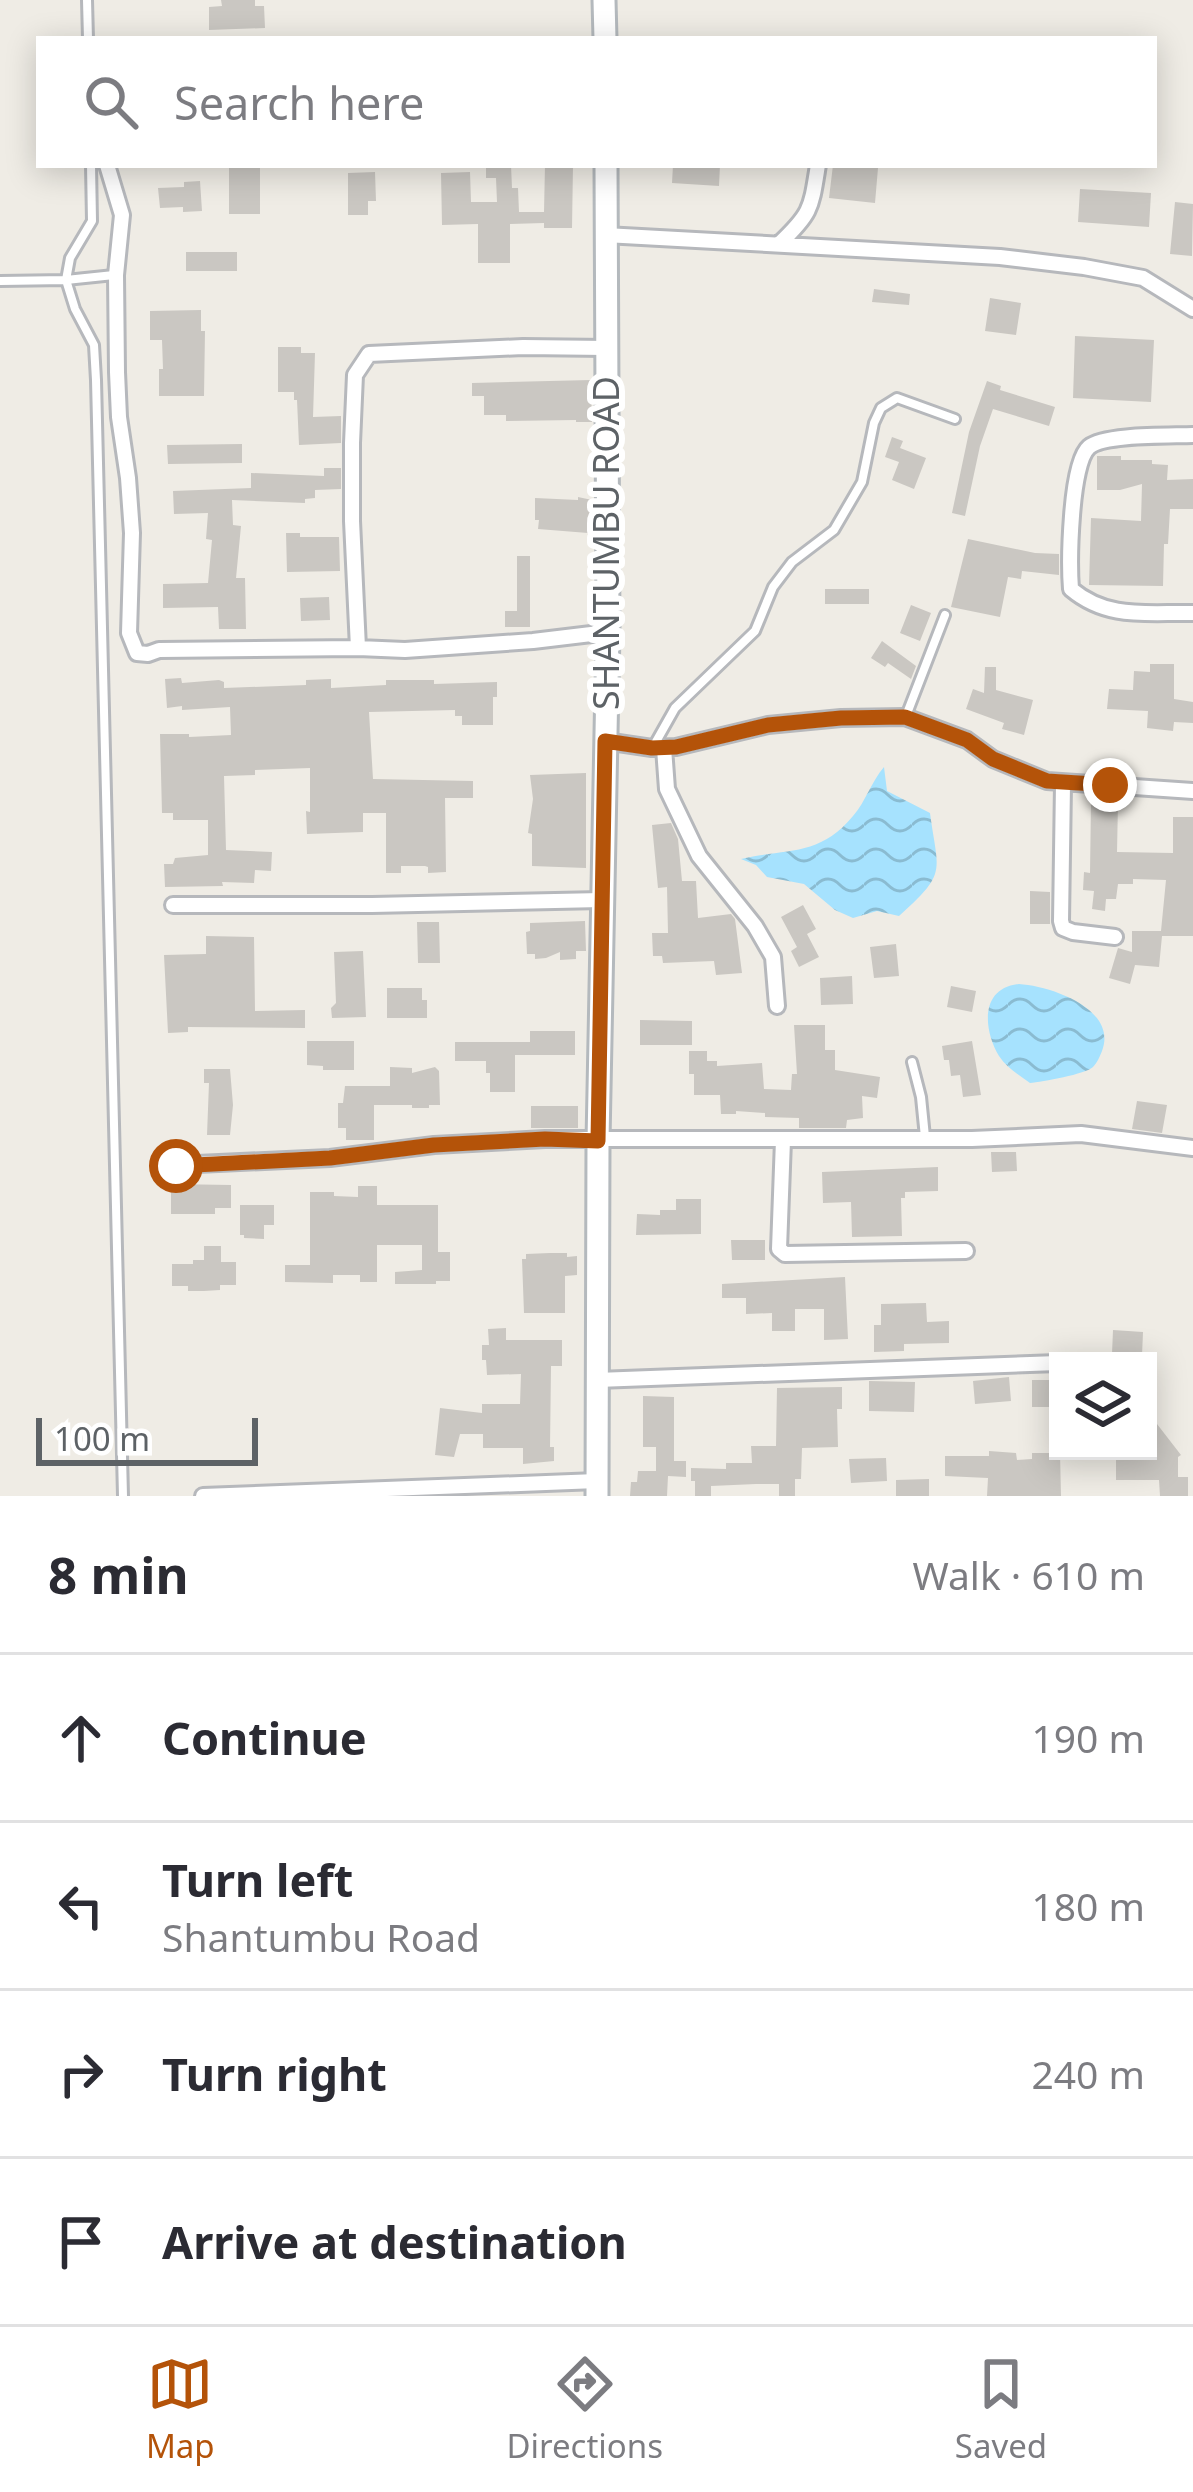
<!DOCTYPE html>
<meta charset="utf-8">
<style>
:root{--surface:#fff;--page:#f7f7f7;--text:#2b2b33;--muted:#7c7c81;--line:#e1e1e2;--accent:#b45309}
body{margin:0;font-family:"Noto Sans",sans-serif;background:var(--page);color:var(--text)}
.controls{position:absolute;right:36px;bottom:36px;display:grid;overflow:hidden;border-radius:0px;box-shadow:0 6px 30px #0003}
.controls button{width:108px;height:108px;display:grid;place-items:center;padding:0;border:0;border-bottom:3px solid var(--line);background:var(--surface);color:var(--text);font:60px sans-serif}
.scale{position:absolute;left:36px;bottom:30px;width:222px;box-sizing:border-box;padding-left:12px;border:6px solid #5d6266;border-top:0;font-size:33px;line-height:42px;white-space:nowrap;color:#5d6266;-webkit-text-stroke:9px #fff;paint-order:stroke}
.stop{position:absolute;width:36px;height:36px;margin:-27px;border:9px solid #b45309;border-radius:50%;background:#fff}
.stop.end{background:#b45309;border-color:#fff;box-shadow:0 3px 12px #0008}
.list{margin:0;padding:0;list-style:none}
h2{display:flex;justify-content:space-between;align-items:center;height:156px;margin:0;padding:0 48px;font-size:51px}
h2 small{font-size:39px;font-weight:400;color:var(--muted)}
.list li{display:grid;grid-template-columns:78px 1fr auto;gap:36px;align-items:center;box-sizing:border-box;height:168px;padding:0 48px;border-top:3px solid var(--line)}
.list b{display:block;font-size:45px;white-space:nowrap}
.list p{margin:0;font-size:39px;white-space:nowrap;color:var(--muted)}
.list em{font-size:39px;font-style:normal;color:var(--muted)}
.icon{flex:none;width:66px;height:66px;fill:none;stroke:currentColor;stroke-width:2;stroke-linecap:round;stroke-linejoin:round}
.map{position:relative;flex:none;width:1193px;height:1496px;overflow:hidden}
.search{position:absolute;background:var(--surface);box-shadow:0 6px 30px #0003;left:36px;right:36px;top:36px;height:132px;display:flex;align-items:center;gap:30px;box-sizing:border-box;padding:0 42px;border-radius:0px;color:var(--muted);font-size:45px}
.sheet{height:828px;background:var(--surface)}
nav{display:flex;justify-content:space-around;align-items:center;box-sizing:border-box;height:168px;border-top:3px solid var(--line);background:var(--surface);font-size:33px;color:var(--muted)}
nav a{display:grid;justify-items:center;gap:6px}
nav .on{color:var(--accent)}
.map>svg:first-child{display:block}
</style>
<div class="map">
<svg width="1193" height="1496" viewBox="0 0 1193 1496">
<defs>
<pattern id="water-waves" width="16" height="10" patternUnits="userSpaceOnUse" patternTransform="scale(3)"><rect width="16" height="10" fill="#a6e2fe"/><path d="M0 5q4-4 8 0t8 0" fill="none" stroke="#8abbd1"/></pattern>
</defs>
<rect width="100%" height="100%" fill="#efece5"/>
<path fill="url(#water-waves)" d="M 884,767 L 887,791 L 930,813 C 938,873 948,872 899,916 L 877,911 L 853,918 L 835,910 L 804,884 L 767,877 L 756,865 L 741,859 C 788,848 819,857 853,816 C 866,801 871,782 884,767 Z
M 1019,984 C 1051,986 1118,1009 1102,1051 C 1100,1056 1097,1063 1093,1067 C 1086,1074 1042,1082 1030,1083 C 1019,1075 1007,1068 999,1056 C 983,1029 980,988 1019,984 Z"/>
<path fill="#cac7c2" d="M 221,0 L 255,0 L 255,6 L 264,6 L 265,28 L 209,30 L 209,7 L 222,6 Z
M 229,165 L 260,165 L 260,214 L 229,214 Z
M 486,165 L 511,165 L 512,188 L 518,188 L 519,212 L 544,212 L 545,165 L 573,165 L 572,228 L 544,228 L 544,223 L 510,224 L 510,263 L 478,263 L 478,224 L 442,225 L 441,173 L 470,172 L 471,202 L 497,202 L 496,178 L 486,178 Z
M 673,165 L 720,165 L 719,186 L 672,183 Z
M 833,165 L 878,168 L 875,203 L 829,198 Z
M 375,172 L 376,201 L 368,201 L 368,215 L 348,215 L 348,173 Z
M 200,181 L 202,211 L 183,212 L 183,207 L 160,208 L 158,188 L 184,187 L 184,182 Z
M 1080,189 L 1151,193 L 1149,227 L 1078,222 Z
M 1175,202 L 1193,204 L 1192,256 L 1170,254 Z
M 186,252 L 237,252 L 237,271 L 186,271 Z
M 874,289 L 910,294 L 909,305 L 872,302 Z
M 990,298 L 1021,303 L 1016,335 L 985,331 Z
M 201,310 L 201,331 L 205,331 L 204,396 L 159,396 L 159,369 L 163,369 L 162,340 L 150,340 L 150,311 Z
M 1075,336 L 1154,340 L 1151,402 L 1073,398 Z
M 278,347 L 301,347 L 301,353 L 315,353 L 313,417 L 341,416 L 341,443 L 299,445 L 297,400 L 294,400 L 294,392 L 278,392 Z
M 591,380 L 592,422 L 576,422 L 576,420 L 506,421 L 506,415 L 484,415 L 484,396 L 472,396 L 472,383 Z
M 987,381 L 1001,386 L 1000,390 L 1055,407 L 1049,426 L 993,409 L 980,446 L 965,516 L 952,513 L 969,432 Z
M 892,437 L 903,441 L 900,448 L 926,458 L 914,489 L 892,480 L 899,462 L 885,457 Z
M 242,444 L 242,463 L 168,464 L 167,445 Z
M 1097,456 L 1121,456 L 1121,460 L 1152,460 L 1152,464 L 1168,465 L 1167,480 L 1193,479 L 1193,509 L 1170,509 L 1168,544 L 1164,544 L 1163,586 L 1089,585 L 1091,518 L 1141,521 L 1142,484 L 1120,490 L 1097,490 Z
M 324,468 L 341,468 L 341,489 L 315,490 L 315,498 L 305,499 L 305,503 L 232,500 L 233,525 L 241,526 L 236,578 L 245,578 L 246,629 L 219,629 L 218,607 L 163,608 L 163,584 L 208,583 L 212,540 L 206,539 L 208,513 L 174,514 L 173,491 L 251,488 L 251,473 L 324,476 Z
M 578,497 L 592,500 L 592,525 L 588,526 L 588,533 L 538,529 L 539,520 L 535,520 L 535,498 L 578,500 Z
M 286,533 L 300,533 L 300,537 L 339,537 L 340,571 L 287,572 Z
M 968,539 L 1035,553 L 1059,554 L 1059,575 L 1022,571 L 1021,579 L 1008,577 L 1000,617 L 951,607 Z
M 517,556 L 530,556 L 530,627 L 505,627 L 505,611 L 517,611 Z
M 825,589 L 869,589 L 869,604 L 825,604 Z
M 329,597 L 330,620 L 301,621 L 300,598 Z
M 911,605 L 931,613 L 920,641 L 900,633 Z
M 882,641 L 916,666 L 911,679 L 888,663 L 885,667 L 871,658 Z
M 1150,664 L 1174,664 L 1174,699 L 1193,702 L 1193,723 L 1174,722 L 1173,731 L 1147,728 L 1148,711 L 1107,709 L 1109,689 L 1133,690 L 1134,671 L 1150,672 Z
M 985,667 L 996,667 L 996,690 L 1033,700 L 1024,735 L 1002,729 L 1004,723 L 966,709 L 973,689 L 984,693 Z
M 181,678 L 182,683 L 219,680 L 224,682 L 224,688 L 306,685 L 306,680 L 331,679 L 331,688 L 386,685 L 386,680 L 434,680 L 434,684 L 497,682 L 497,697 L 493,697 L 493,725 L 462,725 L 462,716 L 455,716 L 455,710 L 369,712 L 373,779 L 473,781 L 473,798 L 445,798 L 446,872 L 428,873 L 428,867 L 425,866 L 401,866 L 401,873 L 386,873 L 386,813 L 363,813 L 363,832 L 307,834 L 306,811 L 310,812 L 310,768 L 255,770 L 255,775 L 224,776 L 226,850 L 272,852 L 271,871 L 255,870 L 254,883 L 222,882 L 223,886 L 165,887 L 164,864 L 173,864 L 175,858 L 208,855 L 208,820 L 173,820 L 173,813 L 162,813 L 160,734 L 189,734 L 189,737 L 231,735 L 230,707 L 182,710 L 182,706 L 167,708 L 165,679 Z
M 586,773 L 586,868 L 532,866 L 532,834 L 528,833 L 533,799 L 530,775 Z
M 1091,803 L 1118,803 L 1117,852 L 1173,853 L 1173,817 L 1193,817 L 1193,936 L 1162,936 L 1159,967 L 1135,965 L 1130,984 L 1109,978 L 1118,948 L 1132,952 L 1132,931 L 1161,931 L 1166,880 L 1133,879 L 1133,884 L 1118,884 L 1116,899 L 1106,899 L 1105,911 L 1092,909 L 1094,891 L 1083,890 L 1084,872 L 1090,873 Z
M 671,823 L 678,839 L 682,881 L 696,881 L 698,918 L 731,914 L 735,919 L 742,973 L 716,975 L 714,961 L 663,963 L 662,956 L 653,956 L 652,933 L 668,933 L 667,887 L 658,888 L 652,825 Z
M 1030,891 L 1050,892 L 1050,924 L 1030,924 Z
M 803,905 L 816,929 L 807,934 L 819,957 L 799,967 L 791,951 L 797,947 L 781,917 Z
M 585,921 L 586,951 L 576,951 L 576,959 L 560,960 L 560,952 L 546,958 L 535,959 L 535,954 L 527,954 L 526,932 L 530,931 L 530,923 Z
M 417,922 L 439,922 L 440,963 L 418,963 Z
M 206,936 L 254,937 L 255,1011 L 305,1010 L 305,1028 L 188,1027 L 188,1032 L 168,1033 L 164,955 L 206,954 Z
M 896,944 L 899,976 L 874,978 L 870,947 Z
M 363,951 L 366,1017 L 332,1018 L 331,1008 L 336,1003 L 334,952 Z
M 852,976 L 853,1004 L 821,1005 L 820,978 Z
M 951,986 L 976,991 L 972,1012 L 947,1007 Z
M 387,988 L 422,988 L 422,1000 L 427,1000 L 427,1018 L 387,1018 Z
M 640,1020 L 692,1021 L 692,1045 L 640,1045 Z
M 794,1025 L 825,1025 L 825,1050 L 835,1050 L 835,1070 L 880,1077 L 877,1098 L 862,1096 L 863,1118 L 847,1120 L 846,1128 L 799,1128 L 799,1118 L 765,1117 L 765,1113 L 736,1111 L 736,1114 L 721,1114 L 720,1095 L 694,1095 L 694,1074 L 689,1074 L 689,1051 L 707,1051 L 707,1061 L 717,1061 L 717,1066 L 762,1063 L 764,1089 L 791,1090 L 792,1074 L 797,1074 Z
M 530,1031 L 575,1031 L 575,1055 L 515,1055 L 515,1092 L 490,1092 L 490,1073 L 486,1073 L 486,1061 L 455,1061 L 455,1042 L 530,1042 Z
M 307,1041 L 354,1041 L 354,1070 L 323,1070 L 323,1066 L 307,1065 Z
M 972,1041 L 981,1095 L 963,1097 L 960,1075 L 951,1076 L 949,1060 L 944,1060 L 942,1046 Z
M 390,1067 L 412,1068 L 412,1073 L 435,1067 L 439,1071 L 440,1105 L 429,1105 L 429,1108 L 412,1108 L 412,1105 L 374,1105 L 374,1140 L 346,1140 L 346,1128 L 338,1128 L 338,1103 L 343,1103 L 345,1086 L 390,1086 Z
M 204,1069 L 230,1069 L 233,1105 L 230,1135 L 207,1135 L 209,1083 L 204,1083 Z
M 1137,1101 L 1167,1105 L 1162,1133 L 1132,1129 Z
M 531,1106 L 578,1106 L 578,1128 L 531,1128 Z
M 991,1152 L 1016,1152 L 1017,1171 L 992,1172 Z
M 938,1167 L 938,1191 L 905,1192 L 905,1198 L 901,1198 L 902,1236 L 852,1237 L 851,1202 L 823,1203 L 822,1172 Z
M 171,1184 L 231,1185 L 231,1208 L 215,1208 L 215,1214 L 171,1214 Z
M 358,1186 L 377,1186 L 377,1205 L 438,1205 L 438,1252 L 450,1252 L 450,1281 L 436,1281 L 436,1284 L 395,1284 L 395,1272 L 422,1270 L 422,1245 L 377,1245 L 377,1282 L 360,1282 L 360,1275 L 333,1275 L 333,1283 L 285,1282 L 285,1265 L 310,1265 L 310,1192 L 334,1192 L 334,1196 L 358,1197 Z
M 676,1199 L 701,1199 L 701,1234 L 636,1235 L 637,1214 L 660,1215 L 660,1210 L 676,1210 Z
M 240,1205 L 274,1205 L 274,1225 L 264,1225 L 264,1239 L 244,1238 L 244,1235 L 240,1235 Z
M 731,1240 L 765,1240 L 765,1260 L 732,1260 Z
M 204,1246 L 221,1246 L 221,1262 L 236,1262 L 236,1285 L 220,1285 L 220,1290 L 204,1291 L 188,1291 L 188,1286 L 172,1286 L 172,1264 L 193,1264 L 193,1260 L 204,1260 Z
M 550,1253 L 567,1253 L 567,1257 L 577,1256 L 577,1275 L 565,1276 L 565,1313 L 524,1313 L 522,1259 L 526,1259 L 526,1254 Z
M 845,1277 L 848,1339 L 824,1340 L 824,1309 L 795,1309 L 795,1331 L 772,1331 L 772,1313 L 746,1314 L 746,1298 L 722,1298 L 722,1284 Z
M 926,1303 L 927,1322 L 949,1321 L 949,1343 L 904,1344 L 904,1351 L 874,1352 L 874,1325 L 881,1325 L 881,1304 Z
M 506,1328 L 506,1340 L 562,1340 L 562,1366 L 551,1366 L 550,1447 L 554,1447 L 554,1461 L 523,1464 L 523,1448 L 483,1448 L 483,1434 L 460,1434 L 454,1457 L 435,1455 L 440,1408 L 482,1413 L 482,1404 L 520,1404 L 521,1374 L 487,1375 L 486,1360 L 482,1360 L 482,1345 L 489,1345 L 488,1329 Z
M 1113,1330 L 1143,1332 L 1142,1356 L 1112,1354 Z
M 1009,1377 L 1011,1401 L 975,1404 L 973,1381 Z
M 1032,1380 L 1053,1380 L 1053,1407 L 1032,1407 Z
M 869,1381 L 915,1382 L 914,1412 L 869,1411 Z
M 842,1387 L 842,1409 L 837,1409 L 838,1447 L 802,1448 L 801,1479 L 795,1479 L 795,1496 L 779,1496 L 779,1484 L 756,1484 L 711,1486 L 711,1496 L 695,1496 L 695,1481 L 691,1481 L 691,1468 L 726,1469 L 726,1463 L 752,1463 L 751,1446 L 776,1446 L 777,1388 Z
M 643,1396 L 674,1397 L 674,1461 L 686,1461 L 686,1477 L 668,1476 L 667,1496 L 630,1496 L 631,1482 L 637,1482 L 638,1471 L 656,1471 L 656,1447 L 643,1447 Z
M 1157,1424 L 1181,1455 L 1178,1457 L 1178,1477 L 1188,1477 L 1188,1496 L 1160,1496 L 1159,1480 L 1116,1480 L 1116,1451 L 1155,1451 Z
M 989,1451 L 1016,1453 L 1017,1460 L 1032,1459 L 1032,1453 L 1060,1453 L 1061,1496 L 987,1496 L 988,1478 L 945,1476 L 945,1456 L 989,1456 Z
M 886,1458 L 887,1481 L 851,1483 L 849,1459 Z
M 929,1479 L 929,1496 L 896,1496 L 896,1480 Z"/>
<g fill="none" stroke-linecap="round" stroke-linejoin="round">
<defs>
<path id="lane" d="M 87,0 L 88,39
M 91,165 L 92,221 L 70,258 L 66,280 L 75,309 L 94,345 L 96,380 L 123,1496
M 0,281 L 66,280 L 114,275
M 906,716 L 945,615
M 653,747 L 675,708 L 755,631 L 773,587 L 792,562 L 834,530 L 862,482 L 874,423 L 881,408 L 897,398 L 955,419
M 912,1062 L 921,1097 L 925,1137"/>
<path id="street" d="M 107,165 L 122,215 L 116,275 L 117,372 L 119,417 L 128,478 L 132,533 L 129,633 L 137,653 L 148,654 L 159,650 L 358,648 L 405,650 L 533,641 L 608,632
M 605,235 L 1000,257 L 1084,267 L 1143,278 L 1193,309
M 779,244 C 812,213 811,208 818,165
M 1193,435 C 1171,436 1104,434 1089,447 C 1070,463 1069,563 1071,589 C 1108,620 1147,612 1193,613
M 358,648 L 352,521 L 352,443 L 355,375 L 369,354 L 523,347 L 607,348
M 605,741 L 652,748 L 676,747 L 768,725 L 841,718 L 905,717 L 967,740 L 993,759 L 1047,781 L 1193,791
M 664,748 L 667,789 L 699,856 L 755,926 L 773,957 L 777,1006
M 1063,784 L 1061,921 L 1063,928 L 1073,932 L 1115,937
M 173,905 L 372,905 L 602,900
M 783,1140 L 779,1249 L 785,1254 L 966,1251
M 176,1165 L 330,1158 L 434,1145 L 545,1139 L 972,1139 L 1081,1134 L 1193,1148
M 597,1380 L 1058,1363
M 203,1496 L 597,1481"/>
<path id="secondary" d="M 604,0 L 605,39
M 597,1496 L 598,1141 L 608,632 L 606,165"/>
</defs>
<use href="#lane" stroke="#b6b8bc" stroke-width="14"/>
<use href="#street" stroke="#b6b8bc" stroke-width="20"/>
<use href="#secondary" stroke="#b4b9bd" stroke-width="27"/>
<use href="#lane" stroke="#fff" stroke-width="8"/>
<use href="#street" stroke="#fff" stroke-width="14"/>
<use href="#secondary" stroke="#fff" stroke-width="21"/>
</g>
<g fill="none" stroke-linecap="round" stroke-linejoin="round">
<path stroke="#b45309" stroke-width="15" d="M 176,1166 L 330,1158 L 434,1145 L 545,1139 L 598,1141 L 605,741 L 652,748 L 676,747 L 768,725 L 841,718 L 905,717 L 967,740 L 993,759 L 1047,781 L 1110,785"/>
</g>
<g text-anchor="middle" stroke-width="12" stroke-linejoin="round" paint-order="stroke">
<g font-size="36" fill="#5d6266" stroke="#fff">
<text transform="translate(606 543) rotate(-90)" y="13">SHANTUMBU ROAD</text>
</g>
</g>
</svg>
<div class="controls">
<button><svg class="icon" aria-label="layers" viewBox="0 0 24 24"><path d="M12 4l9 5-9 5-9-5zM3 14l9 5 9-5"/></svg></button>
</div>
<div class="scale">100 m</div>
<div class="stop" style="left:176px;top:1166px"></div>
<div class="stop end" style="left:1110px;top:785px"></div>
<div class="search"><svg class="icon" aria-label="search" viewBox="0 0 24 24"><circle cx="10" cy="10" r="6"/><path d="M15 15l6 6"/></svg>Search here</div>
</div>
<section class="sheet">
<h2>8 min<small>Walk · 610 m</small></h2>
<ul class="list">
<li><svg class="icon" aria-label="ahead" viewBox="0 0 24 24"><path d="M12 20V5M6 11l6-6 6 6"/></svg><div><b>Continue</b></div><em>190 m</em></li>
<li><svg class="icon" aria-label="left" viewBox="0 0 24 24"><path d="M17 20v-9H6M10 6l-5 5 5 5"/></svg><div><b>Turn left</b><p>Shantumbu Road</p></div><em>180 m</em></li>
<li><svg class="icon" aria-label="right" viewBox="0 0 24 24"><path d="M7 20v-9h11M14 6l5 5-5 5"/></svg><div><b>Turn right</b></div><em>240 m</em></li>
<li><svg class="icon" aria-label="arrive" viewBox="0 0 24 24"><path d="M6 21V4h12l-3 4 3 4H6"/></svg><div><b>Arrive at destination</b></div></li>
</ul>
</section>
<nav>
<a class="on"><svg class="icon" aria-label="map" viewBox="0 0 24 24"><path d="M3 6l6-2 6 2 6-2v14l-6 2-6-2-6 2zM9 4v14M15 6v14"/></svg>Map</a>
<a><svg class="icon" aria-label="directions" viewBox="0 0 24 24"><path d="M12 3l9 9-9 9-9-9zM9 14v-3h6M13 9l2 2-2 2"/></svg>Directions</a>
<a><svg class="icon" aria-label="saved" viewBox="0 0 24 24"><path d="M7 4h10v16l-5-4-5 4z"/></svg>Saved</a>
</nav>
